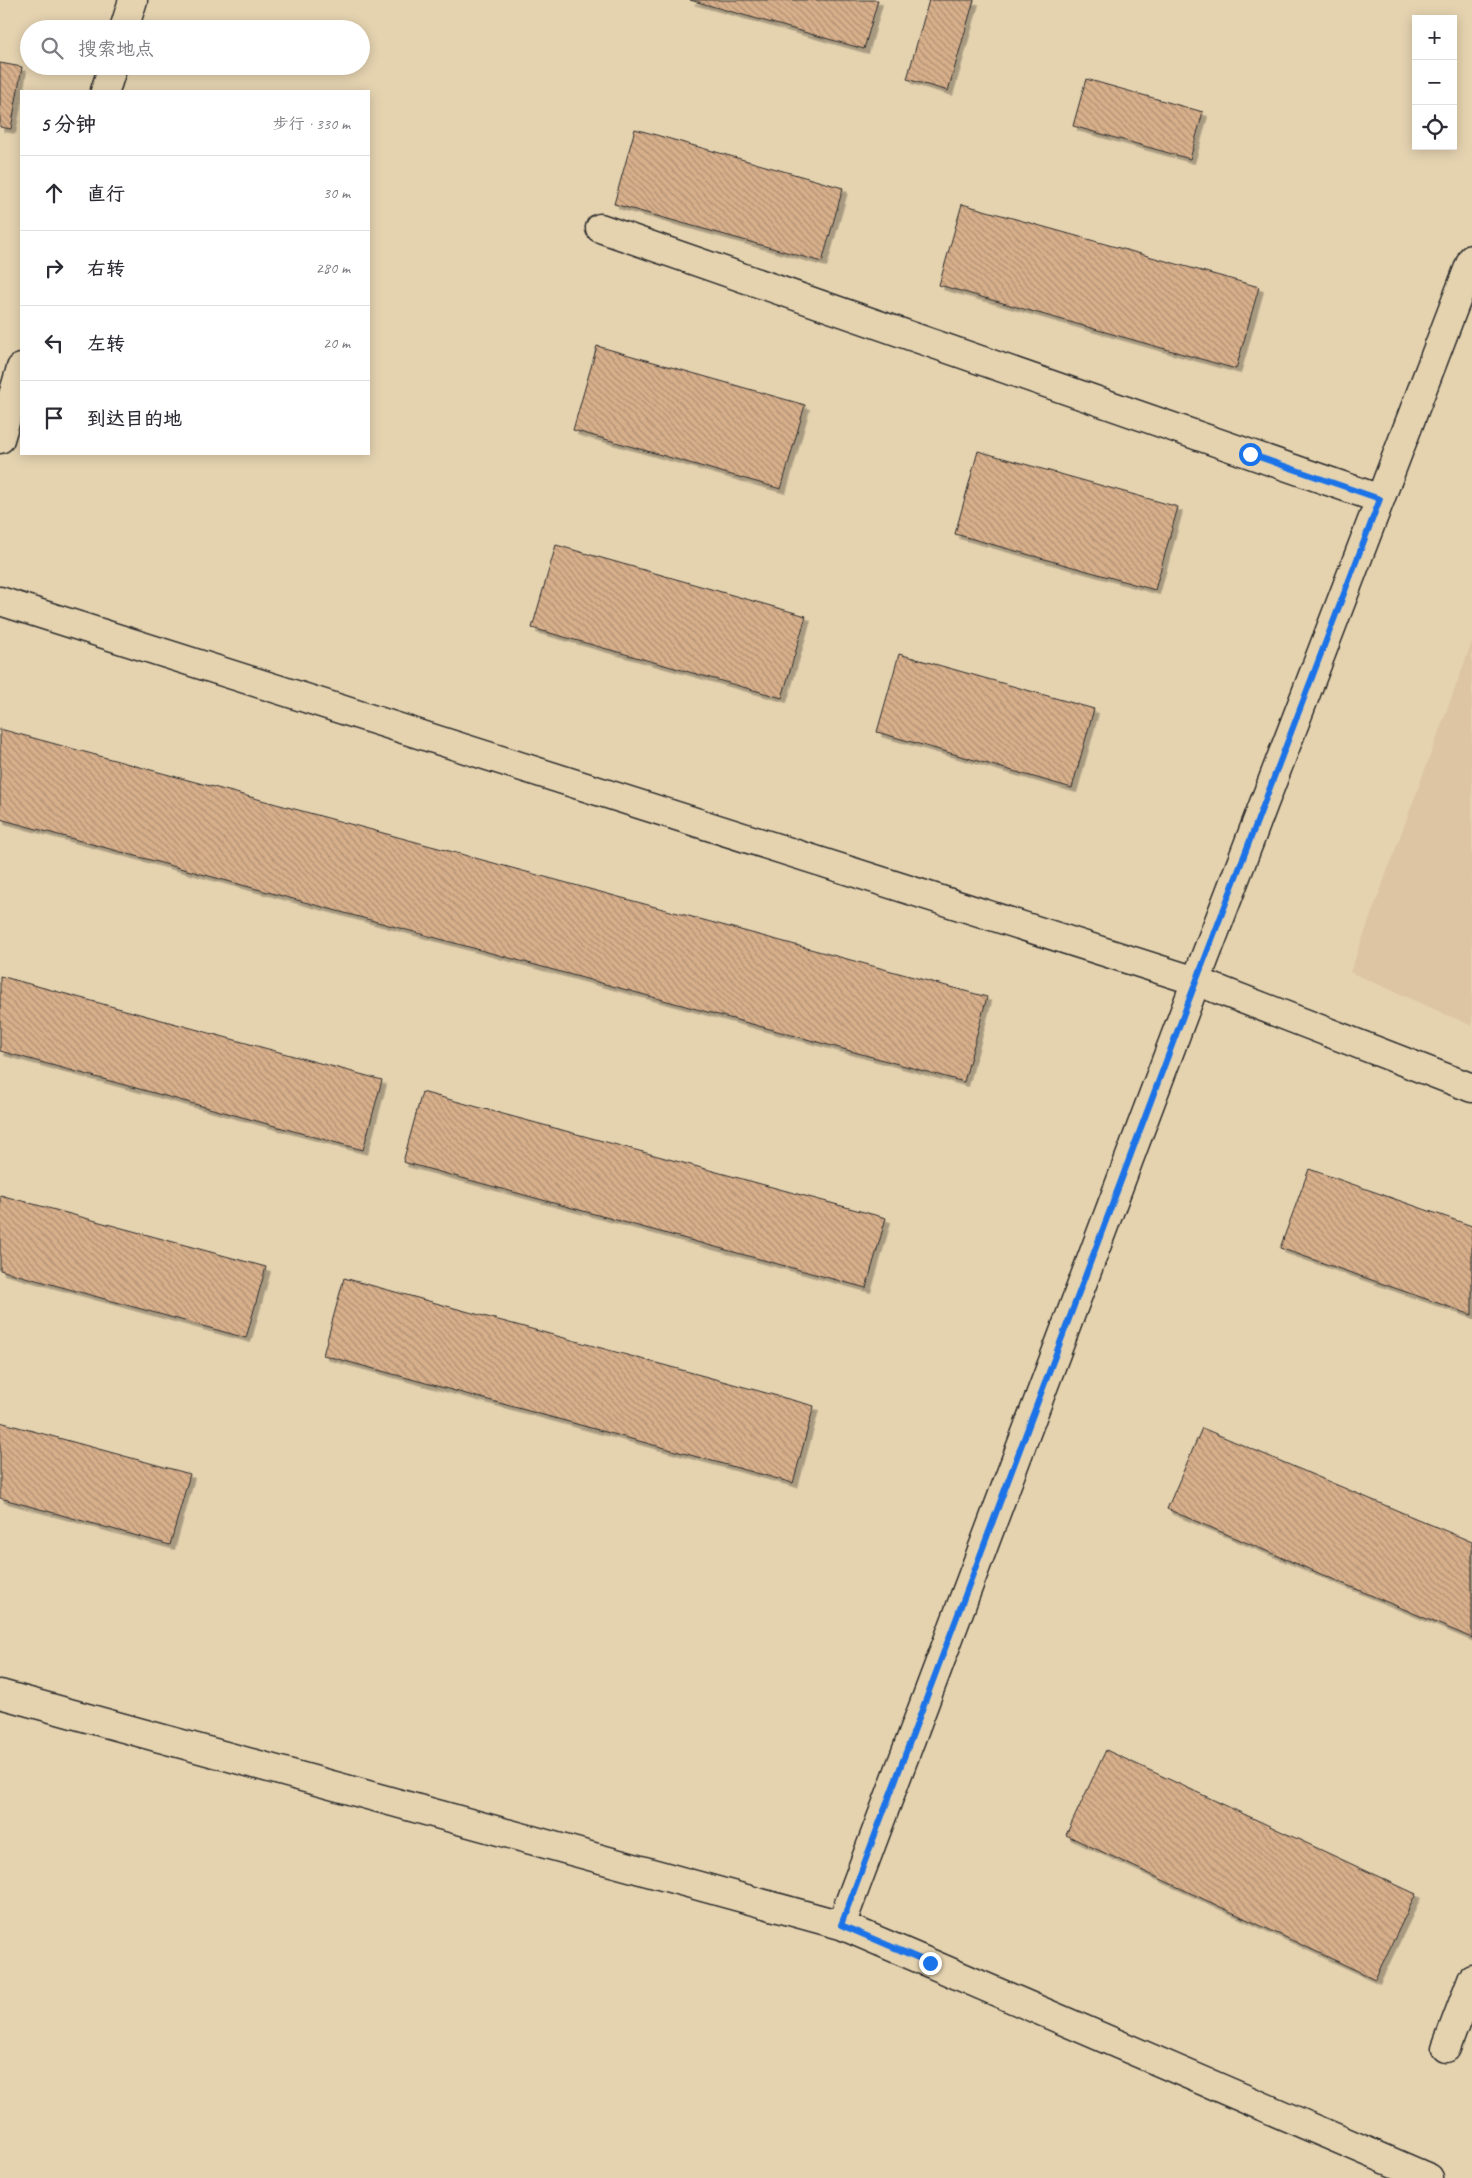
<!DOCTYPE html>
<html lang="zh">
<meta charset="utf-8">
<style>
:root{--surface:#fff;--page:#f7f7f7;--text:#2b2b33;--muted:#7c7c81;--line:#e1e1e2}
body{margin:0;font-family:Caveat,"LXGW WenKai TC",sans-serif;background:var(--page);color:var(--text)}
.controls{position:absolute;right:15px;top:15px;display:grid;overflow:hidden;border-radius:0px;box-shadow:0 2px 12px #0003}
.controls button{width:45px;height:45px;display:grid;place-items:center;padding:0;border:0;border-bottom:1px solid var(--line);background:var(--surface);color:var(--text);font:25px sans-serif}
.stop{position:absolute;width:15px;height:15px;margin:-11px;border:4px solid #1a73e8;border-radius:50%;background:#fff}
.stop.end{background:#1a73e8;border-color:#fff;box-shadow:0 1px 5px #0008}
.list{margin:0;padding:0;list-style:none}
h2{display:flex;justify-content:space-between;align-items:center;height:65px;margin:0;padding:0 20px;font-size:21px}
h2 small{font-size:16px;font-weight:400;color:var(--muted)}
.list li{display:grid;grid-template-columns:32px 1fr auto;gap:15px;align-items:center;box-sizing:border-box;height:75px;padding:0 20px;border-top:1px solid var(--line)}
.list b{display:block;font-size:19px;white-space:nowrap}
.list em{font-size:16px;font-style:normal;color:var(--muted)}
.icon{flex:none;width:28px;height:28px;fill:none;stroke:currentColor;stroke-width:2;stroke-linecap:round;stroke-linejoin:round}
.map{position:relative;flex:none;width:1472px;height:2178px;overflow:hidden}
.search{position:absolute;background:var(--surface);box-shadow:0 2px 12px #0003;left:20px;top:20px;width:350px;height:55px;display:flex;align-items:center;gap:12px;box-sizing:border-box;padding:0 18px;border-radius:28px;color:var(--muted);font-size:19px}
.panel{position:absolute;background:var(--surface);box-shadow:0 2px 12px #0003;left:20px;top:90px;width:350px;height:365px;border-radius:0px}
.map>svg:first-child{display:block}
</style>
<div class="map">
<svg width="1472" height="2178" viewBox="0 0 1472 2178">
<defs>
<pattern id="building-back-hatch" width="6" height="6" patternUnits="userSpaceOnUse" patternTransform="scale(1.25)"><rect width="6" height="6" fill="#d7af8b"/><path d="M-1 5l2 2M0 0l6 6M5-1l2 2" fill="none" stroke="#af8f72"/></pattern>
<filter id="shadow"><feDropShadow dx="4.5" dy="4.5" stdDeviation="0" flood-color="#0004"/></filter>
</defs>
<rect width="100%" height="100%" fill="#e5d3b0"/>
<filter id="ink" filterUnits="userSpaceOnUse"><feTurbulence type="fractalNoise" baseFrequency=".02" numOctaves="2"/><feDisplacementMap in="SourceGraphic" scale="10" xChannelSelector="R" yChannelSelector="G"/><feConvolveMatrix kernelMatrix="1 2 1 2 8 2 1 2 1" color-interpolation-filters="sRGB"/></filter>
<g filter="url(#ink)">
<path fill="#ddc5a3" d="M 1472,642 L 1472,1026 L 1350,972 Z"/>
<path fill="url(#building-back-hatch)" stroke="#2b2b2b" filter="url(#shadow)" d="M 690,0 L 878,0 L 864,49 Z
M 929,0 L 974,0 L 948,91 L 907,79 Z
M 0,63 L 22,67 L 11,129 L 0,127 Z
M 1086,79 L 1203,112 L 1190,159 L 1073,126 Z
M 635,129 L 843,188 L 822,262 L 614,204 Z
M 962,204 L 1259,287 L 1236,369 L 939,285 Z
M 597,346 L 805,405 L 781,489 L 573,430 Z
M 978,451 L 1178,507 L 1155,590 L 955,534 Z
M 556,545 L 806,616 L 782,698 L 532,628 Z
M 899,654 L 1094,709 L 1072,788 L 877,732 Z
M 0,729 L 987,997 L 964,1082 L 0,819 Z
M 0,976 L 382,1080 L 363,1150 L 0,1051 Z
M 422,1092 L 886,1218 L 866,1288 L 403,1162 Z
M 1309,1169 L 1472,1226 L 1472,1315 L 1280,1248 Z
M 0,1195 L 266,1267 L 246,1338 L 0,1270 Z
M 344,1278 L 814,1406 L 793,1483 L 323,1355 Z
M 0,1422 L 190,1474 L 170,1545 L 0,1498 Z
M 1202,1428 L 1472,1542 L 1472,1638 L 1167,1509 Z
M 1106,1750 L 1416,1894 L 1375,1979 L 1066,1835 Z"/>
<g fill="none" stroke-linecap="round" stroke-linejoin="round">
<defs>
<path id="minor" d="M 124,29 L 133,0
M 105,91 L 113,66
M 600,228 L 1380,499
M 0,439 L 21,368
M 1196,981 L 1472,1088
M 1446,2048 L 1472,1979"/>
<path id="tertiary" d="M 0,601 L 1196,981
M 0,1694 L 841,1925 L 1429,2178
M 841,1925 L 1196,981 L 1472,259"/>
</defs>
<use href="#minor" stroke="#2b2b2b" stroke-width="31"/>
<use href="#tertiary" stroke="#2b2b2b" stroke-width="31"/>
<use href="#minor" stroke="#e5d3b0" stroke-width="28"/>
<use href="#tertiary" stroke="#e5d3b0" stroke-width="28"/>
</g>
</g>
<g fill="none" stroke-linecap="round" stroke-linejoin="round" filter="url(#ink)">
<path stroke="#1a73e8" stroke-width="6" d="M 930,1963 L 841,1925 L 1189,1000 L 1380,499 L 1250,454"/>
</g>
</svg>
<div class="controls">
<button>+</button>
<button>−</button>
<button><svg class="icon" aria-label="locate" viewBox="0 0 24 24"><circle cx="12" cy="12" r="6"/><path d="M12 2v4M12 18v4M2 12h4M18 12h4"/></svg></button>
</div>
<div class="stop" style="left:1250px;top:454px"></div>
<div class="stop end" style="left:930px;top:1963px"></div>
<div class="search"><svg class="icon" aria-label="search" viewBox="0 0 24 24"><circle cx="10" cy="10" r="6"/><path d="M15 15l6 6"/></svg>搜索地点</div>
<section class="panel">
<h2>5 分钟<small>步行 · 330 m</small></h2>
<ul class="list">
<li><svg class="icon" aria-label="ahead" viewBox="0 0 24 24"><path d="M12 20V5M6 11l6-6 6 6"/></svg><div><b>直行</b></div><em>30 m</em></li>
<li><svg class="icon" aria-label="right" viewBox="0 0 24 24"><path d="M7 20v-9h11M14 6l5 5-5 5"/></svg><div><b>右转</b></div><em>280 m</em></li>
<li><svg class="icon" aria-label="left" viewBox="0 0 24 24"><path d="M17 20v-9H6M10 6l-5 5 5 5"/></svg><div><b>左转</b></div><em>20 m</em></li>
<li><svg class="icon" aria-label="arrive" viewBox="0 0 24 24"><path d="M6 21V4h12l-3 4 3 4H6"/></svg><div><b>到达目的地</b></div></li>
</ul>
</section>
</div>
